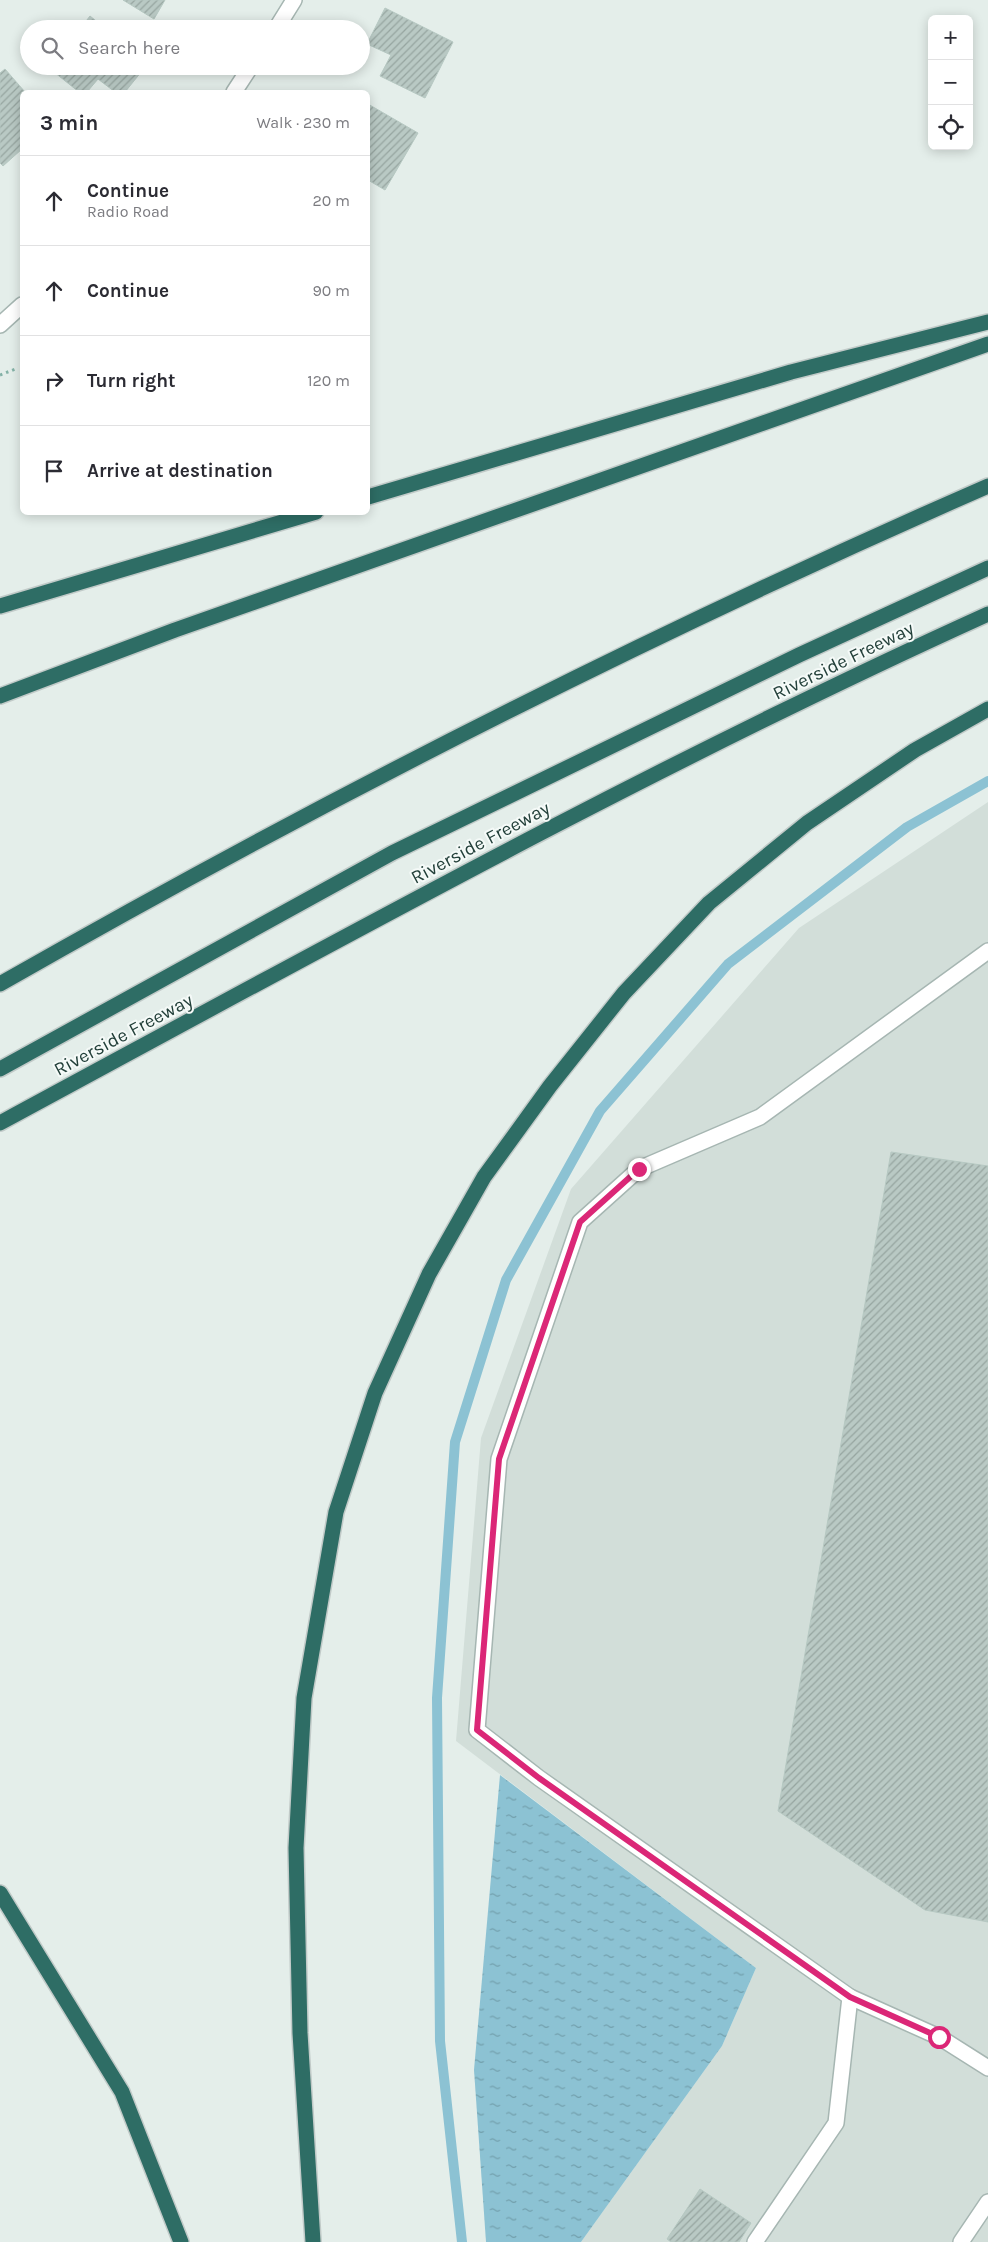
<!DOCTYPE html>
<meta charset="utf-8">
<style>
:root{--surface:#fff;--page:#f2f2f3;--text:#2b2b33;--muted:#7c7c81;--line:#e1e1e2}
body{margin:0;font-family:Karla,sans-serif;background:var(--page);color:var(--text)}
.controls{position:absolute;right:15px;top:15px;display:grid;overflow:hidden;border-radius:8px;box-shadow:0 2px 12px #0003}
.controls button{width:45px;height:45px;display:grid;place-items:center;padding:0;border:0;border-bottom:1px solid var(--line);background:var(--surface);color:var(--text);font:25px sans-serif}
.stop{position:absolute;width:15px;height:15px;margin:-11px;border:4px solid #db2777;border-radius:50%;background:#fff}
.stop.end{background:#db2777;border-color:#fff;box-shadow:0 1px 5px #0008}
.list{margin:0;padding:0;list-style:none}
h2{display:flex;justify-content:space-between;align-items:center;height:65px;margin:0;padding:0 20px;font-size:21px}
h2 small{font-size:16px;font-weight:400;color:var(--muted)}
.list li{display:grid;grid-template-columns:32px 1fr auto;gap:15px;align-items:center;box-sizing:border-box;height:90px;padding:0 20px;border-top:1px solid var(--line)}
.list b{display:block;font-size:19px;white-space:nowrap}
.list p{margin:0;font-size:16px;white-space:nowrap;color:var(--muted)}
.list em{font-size:16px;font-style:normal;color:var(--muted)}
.icon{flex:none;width:28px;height:28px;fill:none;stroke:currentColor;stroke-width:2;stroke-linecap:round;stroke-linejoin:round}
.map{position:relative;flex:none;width:988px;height:2242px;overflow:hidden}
.search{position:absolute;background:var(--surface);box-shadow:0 2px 12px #0003;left:20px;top:20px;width:350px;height:55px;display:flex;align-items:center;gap:12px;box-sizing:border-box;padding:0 18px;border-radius:28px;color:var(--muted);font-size:19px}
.panel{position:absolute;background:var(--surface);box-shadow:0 2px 12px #0003;left:20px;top:90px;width:350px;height:425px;border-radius:8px}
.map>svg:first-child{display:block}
</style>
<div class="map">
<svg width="988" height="2242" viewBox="0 0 988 2242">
<defs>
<pattern id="water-ripples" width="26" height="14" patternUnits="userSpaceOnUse" patternTransform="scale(1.25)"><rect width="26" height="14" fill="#8cc2d3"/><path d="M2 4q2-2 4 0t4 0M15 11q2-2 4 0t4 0" fill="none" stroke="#729fac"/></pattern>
<pattern id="building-hatch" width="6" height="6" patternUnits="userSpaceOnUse" patternTransform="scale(1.25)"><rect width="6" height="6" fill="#b9c9c4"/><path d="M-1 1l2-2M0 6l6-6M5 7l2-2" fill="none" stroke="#96a5a0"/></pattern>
</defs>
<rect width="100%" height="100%" fill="#e4eeea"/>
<path fill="#d2ded9" d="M 988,802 L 988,2242 L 581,2242 L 722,2046 L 756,1968 L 456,1741 L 481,1438 L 571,1189 L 799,928 Z"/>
<path fill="url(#water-ripples)" d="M 500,1775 L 756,1968 L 722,2046 L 581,2242 L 486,2242 L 474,2070 Z"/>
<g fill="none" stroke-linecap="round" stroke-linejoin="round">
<path stroke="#8cc2d3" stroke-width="10" d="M 462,2242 L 440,2041 L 437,1698 L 455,1442 L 506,1280 L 600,1111 L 728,964 L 907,827 L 988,781"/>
</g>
<path fill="url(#building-hatch)" stroke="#b6c8c2" d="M 123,0 L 165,0 L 154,19 Z
M 385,8 L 453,42 L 425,98 L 380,76 L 391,55 L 367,44 Z
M 90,16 L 106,29 L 80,29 Z
M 50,66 L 146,66 L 125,92 L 115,92 L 98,79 L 87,92 L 79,92 L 49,68 Z
M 5,69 L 25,92 L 22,92 L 22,149 L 3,166 L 0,163 L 0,73 Z
M 368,104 L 418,133 L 385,190 L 368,180 Z
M 891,1152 L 988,1166 L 988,1922 L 925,1910 L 778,1811 Z
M 700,2189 L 751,2223 L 739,2242 L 671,2242 L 667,2239 Z"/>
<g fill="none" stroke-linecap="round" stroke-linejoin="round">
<defs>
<path id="service" d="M 755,2242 L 836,2123 L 850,1997 L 539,1778 L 477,1730 L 499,1459 L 580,1222 L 639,1169 L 760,1117 L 988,951
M 961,2242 L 988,2202"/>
<path id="minor" d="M 850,1997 L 939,2037 L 988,2068"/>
<path id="tertiary" d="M 276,29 L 294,0
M 234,92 L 251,66
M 0,325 L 22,305"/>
<path id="motorway" d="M 368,497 L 791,372 L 988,322
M 0,606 L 316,512
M 0,696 L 175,630 L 988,344
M 0,984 C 320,801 650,634 988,486
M 0,1069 L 392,853 L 799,655 L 988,568
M 0,1123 C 326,947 650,767 988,614
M 0,1893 L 122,2092 L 181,2242
M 313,2242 L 300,2033 L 296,1848 L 304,1698 L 336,1512 L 375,1393 L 429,1274 L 484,1177 L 550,1086 L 624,993 L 709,903 L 807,823 L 915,750 L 988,709"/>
</defs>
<use href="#service" stroke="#a6b6b2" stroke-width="18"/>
<use href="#minor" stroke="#a6b6b2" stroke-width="18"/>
<use href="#tertiary" stroke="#a6b6b2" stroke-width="18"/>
<use href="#motorway" stroke="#c1cac8" stroke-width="18"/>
<path stroke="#84b2a7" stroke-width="3" stroke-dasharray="2.5 4" stroke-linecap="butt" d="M 0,375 L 18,368"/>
<use href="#service" stroke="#fff" stroke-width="15"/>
<use href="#minor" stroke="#fff" stroke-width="15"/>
<use href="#tertiary" stroke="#fff" stroke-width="15"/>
<use href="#motorway" stroke="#2e6d65" stroke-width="15"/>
</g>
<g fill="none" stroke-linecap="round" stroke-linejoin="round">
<path stroke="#db2777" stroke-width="6" d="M 639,1169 L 580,1222 L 499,1459 L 477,1730 L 539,1778 L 850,1997 L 939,2037"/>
</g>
<g text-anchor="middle" stroke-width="4" stroke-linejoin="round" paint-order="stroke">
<g font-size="19" fill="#23403a" stroke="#f5faf8">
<text transform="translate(843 660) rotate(-26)" y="7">Riverside Freeway</text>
<text transform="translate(480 842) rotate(-28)" y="7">Riverside Freeway</text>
<text transform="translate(123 1034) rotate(-28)" y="7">Riverside Freeway</text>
</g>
</g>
</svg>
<div class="controls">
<button>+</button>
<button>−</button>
<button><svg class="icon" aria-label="locate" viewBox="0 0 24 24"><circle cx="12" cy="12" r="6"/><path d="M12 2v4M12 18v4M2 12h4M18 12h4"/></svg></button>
</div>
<div class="stop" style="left:939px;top:2037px"></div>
<div class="stop end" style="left:639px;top:1169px"></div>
<div class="search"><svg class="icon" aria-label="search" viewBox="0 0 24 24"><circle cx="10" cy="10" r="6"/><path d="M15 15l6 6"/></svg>Search here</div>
<section class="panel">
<h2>3 min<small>Walk · 230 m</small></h2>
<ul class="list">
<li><svg class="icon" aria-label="ahead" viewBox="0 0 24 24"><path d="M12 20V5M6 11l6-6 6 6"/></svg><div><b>Continue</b><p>Radio Road</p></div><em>20 m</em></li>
<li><svg class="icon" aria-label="ahead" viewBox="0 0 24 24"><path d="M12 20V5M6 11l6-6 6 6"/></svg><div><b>Continue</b></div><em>90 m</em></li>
<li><svg class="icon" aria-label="right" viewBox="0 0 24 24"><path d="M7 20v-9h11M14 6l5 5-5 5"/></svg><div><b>Turn right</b></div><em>120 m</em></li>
<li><svg class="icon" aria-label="arrive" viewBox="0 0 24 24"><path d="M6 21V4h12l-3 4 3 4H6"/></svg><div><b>Arrive at destination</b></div></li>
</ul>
</section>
</div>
